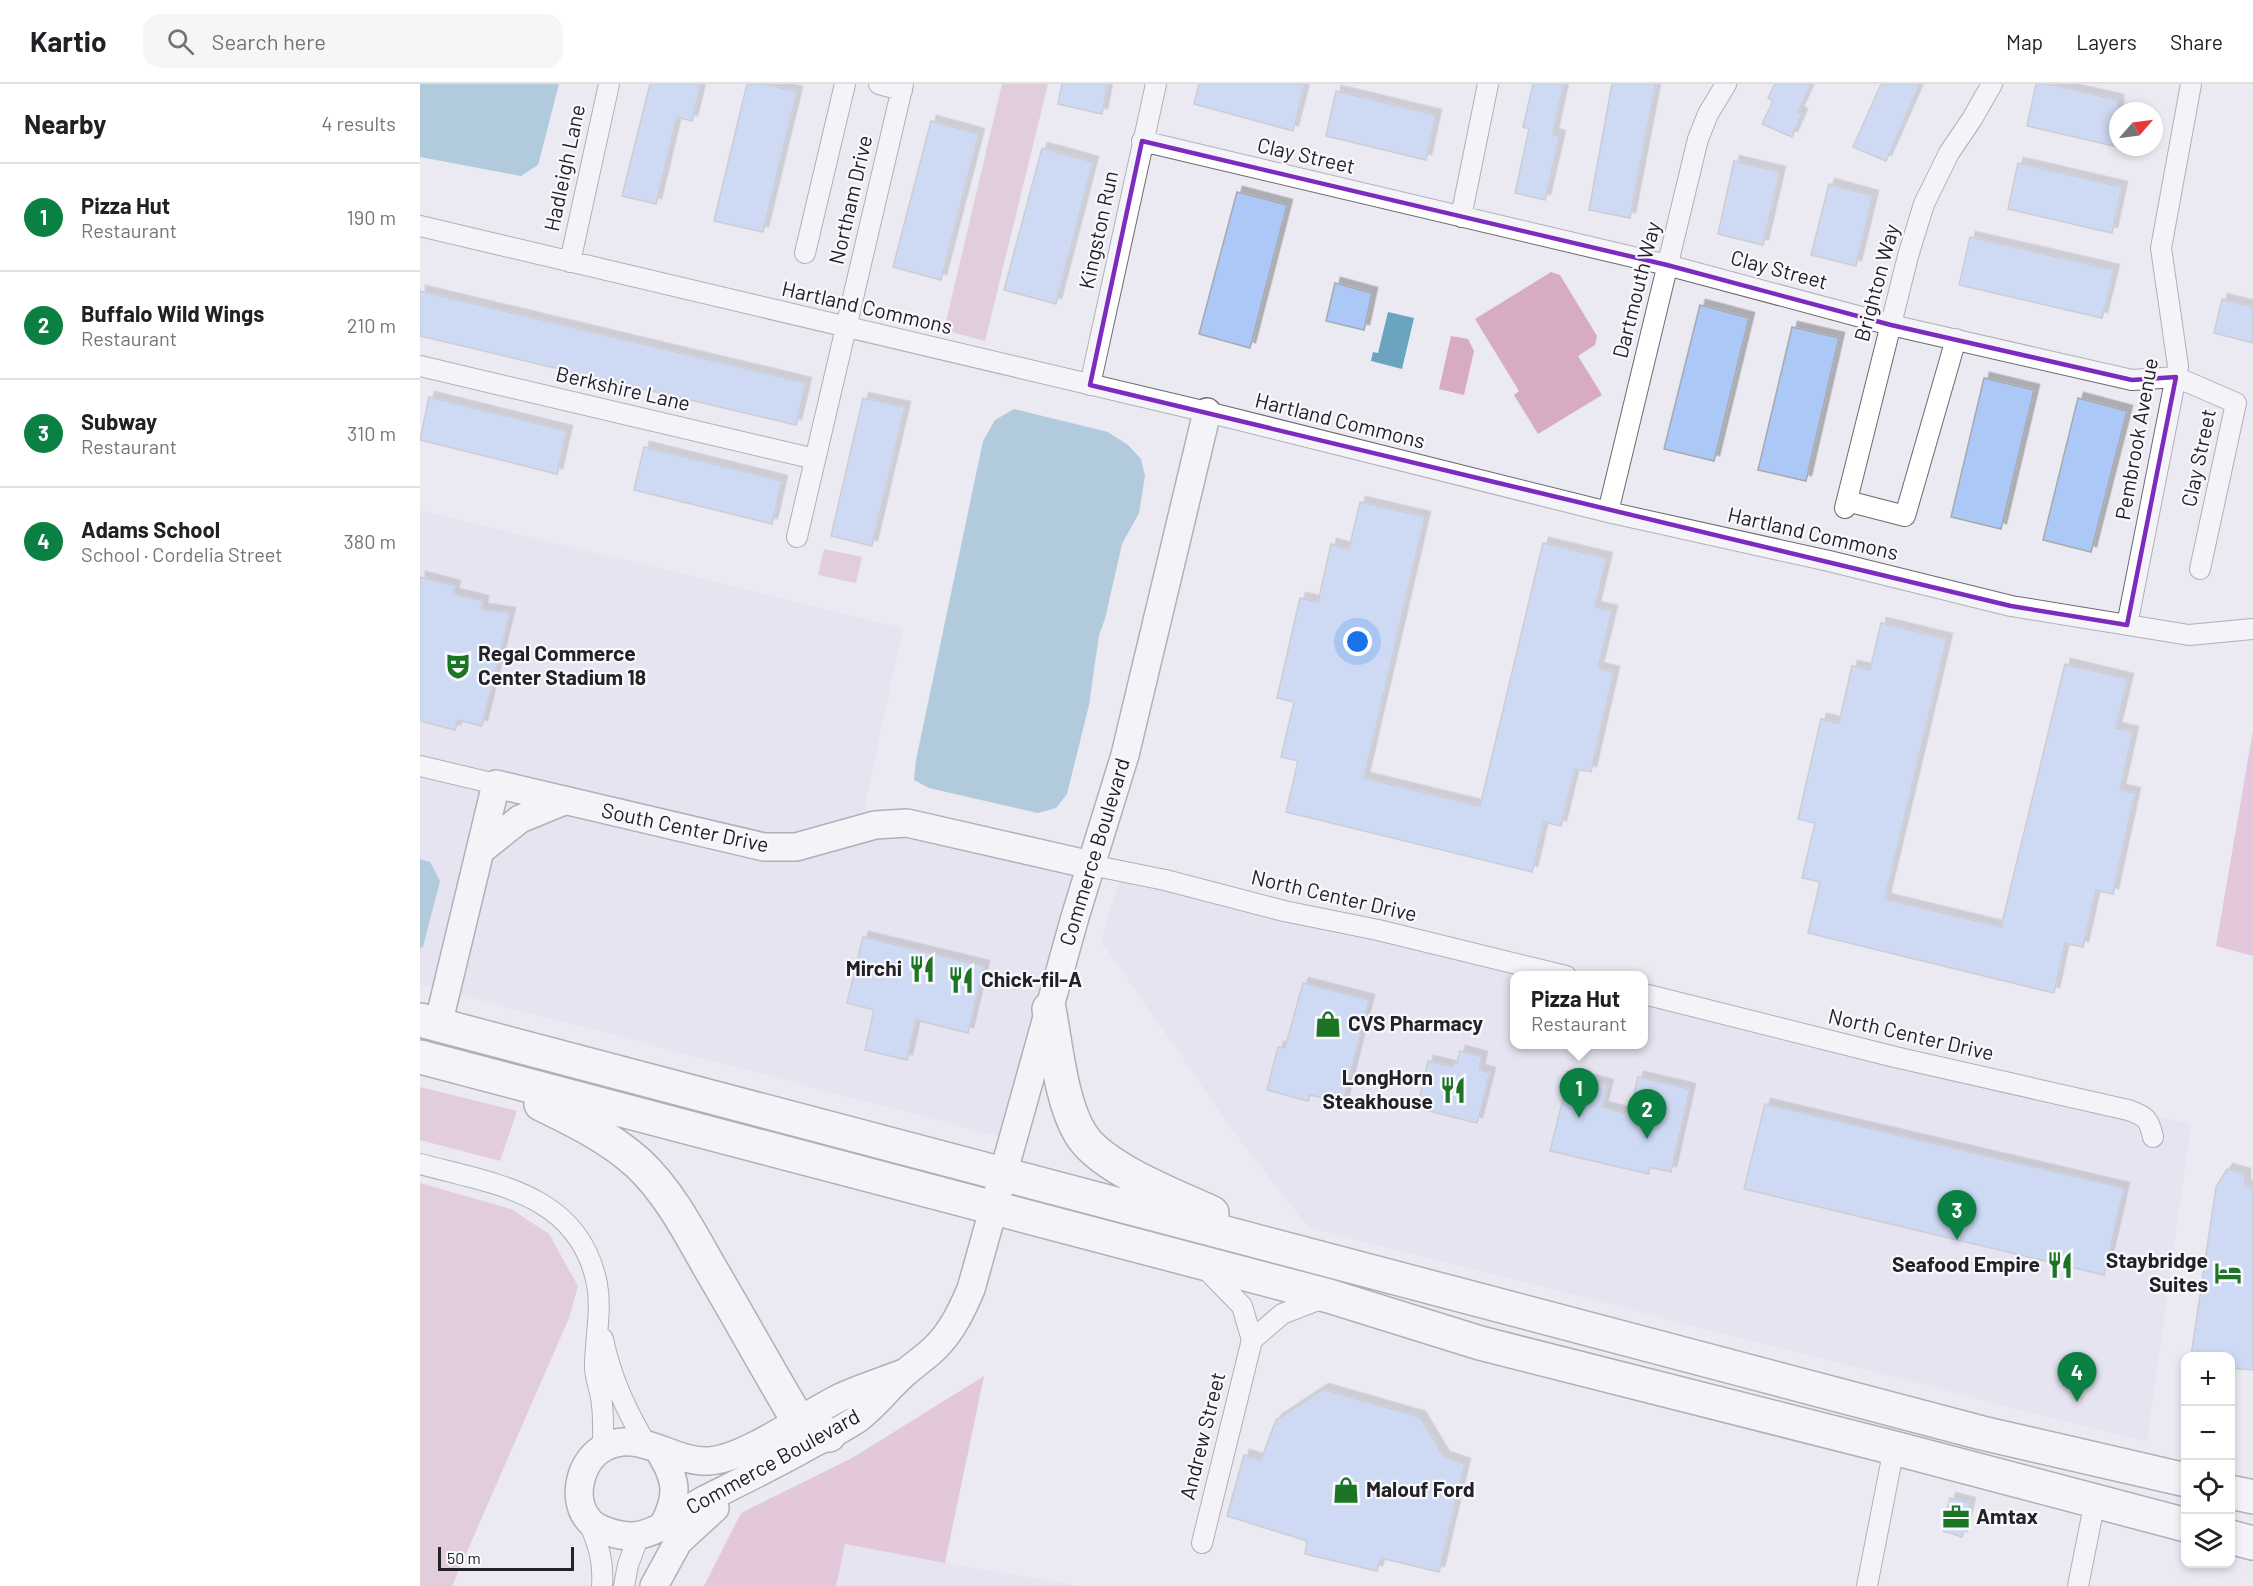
<!DOCTYPE html>
<meta charset="utf-8">
<style>
:root{--surface:#fff;--page:#f6f6f6;--text:#202124;--muted:#757577;--line:#e0e0e0;--accent:#0b8043}
body{margin:0;font-family:Barlow,sans-serif;background:var(--page);color:var(--text)}
.controls{position:absolute;right:18px;bottom:18px;display:grid;overflow:hidden;border-radius:12px;box-shadow:0 3px 9px #0003}
.controls button{width:54px;height:54px;display:grid;place-items:center;padding:0;border:0;border-bottom:2px solid var(--line);background:var(--surface);color:var(--text);font:30px sans-serif}
.compass{position:absolute;left:1689px;top:18px;width:54px;height:54px;border-radius:50%;background:var(--surface);box-shadow:0 3px 9px #0003;rotate:62deg}
.scale{position:absolute;left:18px;bottom:15px;width:136px;box-sizing:border-box;padding-left:6px;border:3px solid #222124;border-top:0;font-size:16px;line-height:21px;white-space:nowrap;color:#222124;-webkit-text-stroke:4px #f8f8fe;paint-order:stroke}
.you{position:absolute;left:938px;top:558px;width:21px;height:21px;margin:-15px;border:4px solid #fff;border-radius:50%;background:#1a73e8;box-shadow:0 0 0 9px #1a73e833}
.badge{display:grid;place-items:center;width:39px;height:39px;border-radius:50%;background:var(--accent);color:#fff;font-size:20px;font-weight:700}
.pin{position:absolute;translate:-50% -50px;filter:drop-shadow(0 2px 3px #0008)}
.pin::after{content:'';position:absolute;top:32px;width:21px;height:18px;background:inherit;clip-path:polygon(0 0,100% 0,50% 100%)}
.popup{position:absolute;left:1090px;top:887px;width:138px;height:78px;box-sizing:border-box;display:grid;place-content:center;border-radius:12px;background:var(--surface);filter:drop-shadow(0 2px 4px #0005);font-size:20px;white-space:nowrap;color:var(--muted)}
.popup b{font-size:22px;color:var(--text)}
.popup::after{content:'';position:absolute;left:50%;top:100%;margin-left:-12px;border:12px solid transparent;border-top-color:var(--surface)}
.list{margin:0;padding:0;list-style:none}
h2{display:flex;justify-content:space-between;align-items:center;height:78px;margin:0;padding:0 24px;font-size:26px}
h2 small{font-size:20px;font-weight:400;color:var(--muted)}
.list li{display:grid;grid-template-columns:39px 1fr auto;gap:18px;align-items:center;box-sizing:border-box;height:108px;padding:0 24px;border-top:2px solid var(--line)}
.list b{display:block;font-size:22px;white-space:nowrap}
.list p{margin:0;font-size:20px;white-space:nowrap;color:var(--muted)}
.list em{font-size:20px;font-style:normal;color:var(--muted)}
.icon{flex:none;width:33px;height:33px;fill:none;stroke:currentColor;stroke-width:2;stroke-linecap:round;stroke-linejoin:round}
.map{position:relative;flex:none;width:1833px;height:1502px;overflow:hidden}
header{display:flex;align-items:center;gap:36px;box-sizing:border-box;height:84px;padding:0 30px;background:var(--surface);border-bottom:2px solid var(--line)}
header strong{font-size:28px}
nav{display:flex;gap:33px;margin-inline-start:auto;font-size:21px}
.search{width:420px;height:54px;background:var(--page);display:flex;align-items:center;gap:15px;box-sizing:border-box;padding:0 21px;border-radius:18px;color:var(--muted);font-size:22px}
main{display:flex}
aside{flex:1;background:var(--surface)}
.map>svg:first-child{display:block}
</style>
<header>
<strong>Kartio</strong>
<div class="search"><svg class="icon" aria-label="search" viewBox="0 0 24 24"><circle cx="10" cy="10" r="6"/><path d="M15 15l6 6"/></svg>Search here</div>
<nav><a>Map</a><a>Layers</a><a>Share</a></nav>
</header>
<main>
<aside>
<h2>Nearby<small>4 results</small></h2>
<ul class="list">
<li><span class="badge">1</span><div><b>Pizza Hut</b><p>Restaurant</p></div><em>190 m</em></li>
<li><span class="badge">2</span><div><b>Buffalo Wild Wings</b><p>Restaurant</p></div><em>210 m</em></li>
<li><span class="badge">3</span><div><b>Subway</b><p>Restaurant</p></div><em>310 m</em></li>
<li><span class="badge">4</span><div><b>Adams School</b><p>School · Cordelia Street</p></div><em>380 m</em></li>
</ul>
</aside>
<div class="map">
<svg width="1833" height="1502" viewBox="0 0 1833 1502">
<defs>
<filter id="shadow"><feDropShadow dx="5.5" dy="-5.5" stdDeviation="0" flood-color="#0004"/></filter>
</defs>
<rect width="100%" height="100%" fill="#ebeaf2"/>
<path fill="#dfdeed" d="M 0,426 L 483,544 L 445,722 L 455,741 L 671,781 L 593,1056 L 0,900 Z
M 702,787 L 1139,891 L 1094,892 L 1094,960 L 1224,960 L 1224,912 L 1771,1040 L 1727,1358 L 888,1143 L 819,1055 L 681,857 Z
M 424,1460 L 525,1479 L 660,1502 L 416,1502 Z"/>
<path fill="#d7abc1" d="M 582,0 L 628,0 L 565,257 L 524,246 Z
M 1131,188 L 1140,191 L 1177,252 L 1175,261 L 1158,272 L 1182,311 L 1118,350 L 1094,311 L 1099,307 L 1055,235 Z
M 1031,252 L 1048,255 L 1054,267 L 1044,311 L 1019,305 Z
M 404,465 L 442,473 L 436,499 L 398,491 Z
M 0,1003 L 97,1027 L 80,1077 L 0,1056 Z
M 0,1099 L 91,1125 L 129,1150 L 158,1202 L 149,1234 L 32,1502 L 0,1502 Z"/>
<path fill="#d7a1bd" d="M 1833,646 L 1833,872 L 1796,862 Z
M 564,1292 L 525,1479 L 425,1460 L 416,1502 L 284,1502 L 321,1429 L 432,1374 Z"/>
<path fill="#6ba4c1" d="M 0,0 L 139,0 L 118,81 L 101,92 L 0,73 Z
M 968,228 L 994,234 L 982,285 L 951,277 L 953,268 L 958,269 Z
M 594,325 L 688,348 L 708,361 L 721,375 L 725,392 L 719,429 L 702,460 L 685,535 L 679,551 L 669,621 L 647,710 L 636,724 L 618,729 L 509,704 L 494,696 L 496,676 L 563,357 L 575,336 Z
M 0,775 L 10,778 L 20,797 L 3,863 L 0,864 Z"/>
<path fill="#abc8f7" stroke="#a6aab0" stroke-width="1.5" filter="url(#shadow)" d="M 230,0 L 281,0 L 272,37 L 257,33 L 236,120 L 202,112 Z
M 327,0 L 345,0 L 377,8 L 343,148 L 294,137 Z
M 642,0 L 688,0 L 682,30 L 638,20 Z
M 779,0 L 885,0 L 873,47 L 774,20 Z
M 1113,0 L 1144,0 L 1133,50 L 1140,52 L 1125,116 L 1095,109 L 1109,45 L 1103,43 Z
M 1192,0 L 1236,0 L 1210,134 L 1169,126 Z
M 1355,0 L 1391,0 L 1378,28 L 1382,30 L 1372,53 L 1342,40 L 1353,17 L 1348,14 Z
M 1461,0 L 1500,0 L 1466,77 L 1433,63 Z
M 1616,0 L 1629,0 L 1698,16 L 1698,63 L 1607,42 Z
M 916,7 L 1016,31 L 1006,76 L 906,52 Z
M 511,37 L 559,50 L 521,196 L 473,183 Z
M 622,64 L 673,78 L 636,220 L 584,206 Z
M 1314,77 L 1360,88 L 1343,161 L 1298,150 Z
M 1598,79 L 1702,103 L 1692,149 L 1588,125 Z
M 1409,100 L 1453,112 L 1436,182 L 1391,171 Z
M 817,108 L 867,121 L 830,264 L 779,250 Z
M 1550,153 L 1694,186 L 1682,234 L 1539,201 Z
M 915,199 L 952,209 L 944,246 L 906,237 Z
M 0,207 L 386,299 L 376,341 L 0,252 Z
M 1802,215 L 1833,223 L 1833,259 L 1794,249 Z
M 1280,221 L 1329,234 L 1294,377 L 1244,365 Z
M 1372,243 L 1419,254 L 1386,397 L 1338,386 Z
M 1564,294 L 1614,306 L 1581,445 L 1531,433 Z
M 9,313 L 147,347 L 137,390 L 0,356 Z
M 443,314 L 485,323 L 452,462 L 411,452 Z
M 1658,314 L 1707,327 L 1671,468 L 1623,456 Z
M 224,363 L 362,397 L 352,440 L 214,406 Z
M 940,418 L 1005,433 L 944,694 L 1060,722 L 1123,459 L 1187,474 L 1175,523 L 1192,527 L 1178,584 L 1194,588 L 1171,688 L 1155,685 L 1141,742 L 1124,738 L 1112,788 L 866,728 L 878,677 L 861,673 L 874,618 L 857,614 L 880,514 L 898,518 L 911,460 L 929,465 Z
M 0,493 L 35,502 L 33,510 L 63,517 L 62,525 L 90,529 L 62,642 L 38,636 L 35,646 L 0,637 Z
M 1461,539 L 1527,555 L 1465,815 L 1581,843 L 1645,580 L 1708,595 L 1696,644 L 1713,648 L 1700,706 L 1715,709 L 1693,810 L 1676,806 L 1663,863 L 1645,859 L 1634,909 L 1388,849 L 1400,798 L 1382,794 L 1395,739 L 1378,735 L 1401,635 L 1419,639 L 1432,582 L 1450,586 Z
M 443,853 L 564,882 L 548,949 L 496,936 L 487,976 L 445,966 L 454,926 L 427,919 Z
M 883,899 L 949,916 L 923,1019 L 890,1011 L 888,1017 L 847,1006 L 858,963 L 865,964 Z
M 1040,967 L 1062,973 L 1059,986 L 1070,989 L 1057,1039 L 997,1024 L 1008,977 L 1033,983 L 1034,978 L 1037,979 Z
M 1149,991 L 1188,1001 L 1182,1023 L 1209,1030 L 1218,993 L 1270,1005 L 1251,1088 L 1230,1083 L 1229,1090 L 1130,1067 Z
M 1345,1020 L 1704,1104 L 1684,1191 L 1324,1105 Z
M 1807,1085 L 1825,1090 L 1825,1101 L 1833,1105 L 1833,1286 L 1810,1284 L 1810,1272 L 1771,1272 L 1796,1103 Z
M 903,1305 L 1000,1333 L 1024,1373 L 1045,1380 L 1019,1488 L 961,1474 L 957,1487 L 885,1470 L 887,1457 L 807,1432 L 824,1371 L 841,1376 L 856,1336 Z
M 1530,1414 L 1550,1419 L 1542,1453 L 1523,1447 Z"/>
<g fill="none" stroke-linecap="round" stroke-linejoin="round">
<defs>
<path id="street" d="M 459,0 L 482,6
M 722,57 L 1247,181 L 1471,241 L 1712,296 L 1756,293 L 1816,319 L 1780,485
M 1041,133 L 1068,0
M 0,142 L 787,328 L 1188,428 L 1409,477 L 1591,522 L 1769,551 L 1833,545
M 385,169 L 425,0
M 150,178 L 189,0
M 0,282 L 395,375
M 670,301 L 736,0
M 1427,417 L 1485,432 L 1536,255
M 1425,424 L 1488,172 L 1504,120 L 1529,69 L 1552,35 L 1572,0
M 1188,428 L 1278,55 L 1288,30 L 1306,0
M 377,453 L 483,0
M 1707,541 L 1758,282 L 1741,164 L 1771,0
M 0,682 L 76,700
M 671,781 L 745,796 L 864,827 L 958,846 L 1146,892
M 1224,910 L 1475,973 L 1708,1026 C 1726,1032 1729,1035 1733,1053
M 0,1080 C 74,1100 159,1109 177,1200 C 182,1227 175,1255 175,1282 C 175,1293 179,1303 181,1313 C 184,1330 183,1347 183,1364
M 183,1255 C 191,1294 206,1326 226,1360
M 832,1256 L 862,1230 L 906,1213
M 167,1435 C 178,1458 184,1477 182,1502
M 782,1459 L 832,1256 L 822,1222 L 783,1182
M 204,1502 L 208,1481 L 219,1451
M 1447,1502 L 1474,1364
M 1658,1502 L 1675,1417"/>
<path id="secondary" d="M 60,767 L 100,735 L 144,717
M 18,941 L 76,700 L 344,763 L 376,763 L 455,741 L 487,739 L 671,781
M 486,1288 C 464,1297 440,1304 419,1314 C 385,1331 324,1375 289,1377 C 253,1379 220,1345 185,1363 C 161,1375 151,1412 167,1434 C 175,1446 198,1452 212,1452 C 238,1451 261,1428 284,1416 C 320,1398 357,1380 392,1360 C 407,1353 422,1345 436,1336 C 454,1323 468,1304 485,1289 C 495,1280 506,1273 516,1263 C 532,1247 542,1226 551,1205 L 655,833 L 705,671 L 787,328
M 238,1365 C 256,1394 260,1409 244,1440
M 234,1502 L 258,1458 L 295,1424"/>
<path id="highway" d="M 629,925 C 636,961 641,1018 660,1049 C 680,1084 756,1112 792,1129
M 0,936 L 1562,1349 L 1766,1396
M 0,973 L 909,1212 L 1060,1259 L 1474,1364 L 1766,1441
M 121,1020 C 156,1037 189,1053 218,1079 C 249,1108 269,1147 290,1184 C 318,1231 344,1279 372,1326 L 379,1336 L 409,1351
M 1810,1408 L 1833,1413
M 1810,1453 L 1833,1459"/>
</defs>
<use href="#street" stroke="#6b6a71" stroke-width="22"/>
<use href="#secondary" stroke="#6b6a71" stroke-width="30"/>
<use href="#highway" stroke="#6b6a71" stroke-width="36"/>
<use href="#street" stroke="#fff" stroke-width="20"/>
<use href="#secondary" stroke="#fff" stroke-width="27"/>
<use href="#highway" stroke="#fff" stroke-width="33"/>
</g>
<path d="M0 0H1833V1502H0ZM 722,57 L 1247,181 L 1471,241 L 1712,296 L 1756,293 L 1707,541 L 1591,522 L 670,301 Z" fill="#ebeaf2" fill-opacity=".55" fill-rule="evenodd"/>
<path fill="none" stroke="#7b2cbf" stroke-width="4.5" stroke-linejoin="round" d="M 722,57 L 1247,181 L 1471,241 L 1712,296 L 1756,293 L 1707,541 L 1591,522 L 670,301 Z"/>
<defs>
<symbol id="theatre-bare" viewBox="-9 -9 18 18"><path d="M-5-5.5Q0-4 5-5.5V0Q5 5 0 6Q-5 5-5 0ZM-3.3-2.5H-1v1.5H-3.3ZM1-2.5H3.3v1.5H1ZM-2.8 1Q0 5.5 2.8 1Z" fill="#1b7522" stroke="#f8f8fe" stroke-width="2.5" paint-order="stroke"/></symbol>
<symbol id="restaurant-bare" viewBox="-9 -9 18 18"><path d="M-5-6h1v4h1v-4h1v4h1v-4h1v5L-1.5 .5V6h-2V.5L-5-1ZM5-6V6H3V1.5H1.5Q1.5-4 5-6Z" fill="#1b7522" stroke="#f8f8fe" stroke-width="2.5" paint-order="stroke"/></symbol>
<symbol id="shop-bare" viewBox="-9 -9 18 18"><path d="M-5-2.5h2.3a2.7 3.5 0 0 1 5.4 0H5L5.5 6h-11ZM-1.5-2.5h3a1.5 2.3 0 0 0-3 0Z" fill="#1b7522" stroke="#f8f8fe" stroke-width="2.5" paint-order="stroke"/></symbol>
<symbol id="hotel-bare" viewBox="-9 -9 18 18"><path d="M-6-4.5h1.5V1H6V5H4.5V3h-9V5H-6ZM-4 0a1.8 1.8 0 1 1 3.6 0ZM.5 0V-2.5h3Q6-2.5 6 0Z" fill="#1b7522" stroke="#f8f8fe" stroke-width="2.5" paint-order="stroke"/></symbol>
<symbol id="office-bare" viewBox="-9 -9 18 18"><path d="M-6-3h4V-5.5h4V-3h4V5H-6ZM-1-4.5V-3h2v-1.5ZM-6 0V1H6V0Z" fill="#1b7522" stroke="#f8f8fe" stroke-width="2.5" paint-order="stroke"/></symbol>
</defs>
<g fill-rule="evenodd">
<use href="#theatre-bare" x="19" y="563" width="38" height="38"/>
<use href="#restaurant-bare" x="483" y="866" width="38" height="38"/>
<use href="#restaurant-bare" x="522" y="877" width="38" height="38"/>
<use href="#shop-bare" x="889" y="921" width="38" height="38"/>
<use href="#restaurant-bare" x="1014" y="987" width="38" height="38"/>
<use href="#restaurant-bare" x="1621" y="1162" width="38" height="38"/>
<use href="#hotel-bare" x="1789" y="1170" width="38" height="38"/>
<use href="#shop-bare" x="907" y="1387" width="38" height="38"/>
<use href="#office-bare" x="1517" y="1414" width="38" height="38"/>
</g>
<g text-anchor="middle" stroke-width="4.5" stroke-linejoin="round" paint-order="stroke">
<g font-size="21" fill="#222124" stroke="#f8f8fe">
<text transform="translate(886 72) rotate(13)" y="7">Clay Street</text>
<text transform="translate(145 84) rotate(-78)" y="7">Hadleigh Lane</text>
<text transform="translate(431 116) rotate(-77)" y="7">Northam Drive</text>
<text transform="translate(679 146) rotate(-78)" y="7">Kingston Run</text>
<text transform="translate(1359 186) rotate(15)" y="7">Clay Street</text>
<text transform="translate(1457 199) rotate(-75)" y="7">Brighton Way</text>
<text transform="translate(1217 206) rotate(-76)" y="7">Dartmouth Way</text>
<text transform="translate(447 224) rotate(13)" y="7">Hartland Commons</text>
<text transform="translate(203 305) rotate(13)" y="7">Berkshire Lane</text>
<text transform="translate(920 337) rotate(14)" y="7">Hartland Commons</text>
<text transform="translate(1717 355) rotate(-80)" y="7">Pembrook Avenue</text>
<text transform="translate(1779 374) rotate(-78)" y="7">Clay Street</text>
<text transform="translate(1393 450) rotate(13)" y="7">Hartland Commons</text>
<text transform="translate(265 744) rotate(12)" y="7">South Center Drive</text>
<text transform="translate(675 768) rotate(-73)" y="7">Commerce Boulevard</text>
<text transform="translate(914 812) rotate(13)" y="7">North Center Drive</text>
<text transform="translate(1491 951) rotate(13)" y="7">North Center Drive</text>
<text transform="translate(783 1352) rotate(-76)" y="7">Andrew Street</text>
<text transform="translate(353 1378) rotate(-29)" y="7">Commerce Boulevard</text>
</g>
<g font-size="21" font-weight="bold" fill="#222124" stroke="#f8f8fe" text-anchor="start">
<text x="58" y="577">Regal Commerce<tspan x="58" dy="24">Center Stadium 18</tspan></text>
<text x="482" y="892" text-anchor="end">Mirchi</text>
<text x="561" y="903">Chick-fil-A</text>
<text x="928" y="947">CVS Pharmacy</text>
<text x="1013" y="1001" text-anchor="end">LongHorn<tspan x="1013" dy="24">Steakhouse</tspan></text>
<text x="1788" y="1184" text-anchor="end">Staybridge<tspan x="1788" dy="24">Suites</tspan></text>
<text x="1620" y="1188" text-anchor="end">Seafood Empire</text>
<text x="946" y="1413">Malouf Ford</text>
<text x="1556" y="1440">Amtax</text>
</g>
</g>
</svg>
<div class="controls">
<button>+</button>
<button>−</button>
<button><svg class="icon" aria-label="locate" viewBox="0 0 24 24"><circle cx="12" cy="12" r="6"/><path d="M12 2v4M12 18v4M2 12h4M18 12h4"/></svg></button>
<button><svg class="icon" aria-label="layers" viewBox="0 0 24 24"><path d="M12 4l9 5-9 5-9-5zM3 14l9 5 9-5"/></svg></button>
</div>
<svg class="compass" viewBox="-18 -18 36 36"><path d="M0-13l5 13h-10z" fill="#e53935"/><path d="M0 13l5-13h-10z" fill="#757577"/></svg>
<div class="scale">50 m</div>
<div class="you"></div>
<div class="pin badge" style="left:1159px;top:1034px">1</div>
<div class="popup"><b>Pizza Hut</b>Restaurant</div>
<div class="pin badge" style="left:1227px;top:1055px">2</div>
<div class="pin badge" style="left:1537px;top:1156px">3</div>
<div class="pin badge" style="left:1657px;top:1318px">4</div>
</div>
</main>
